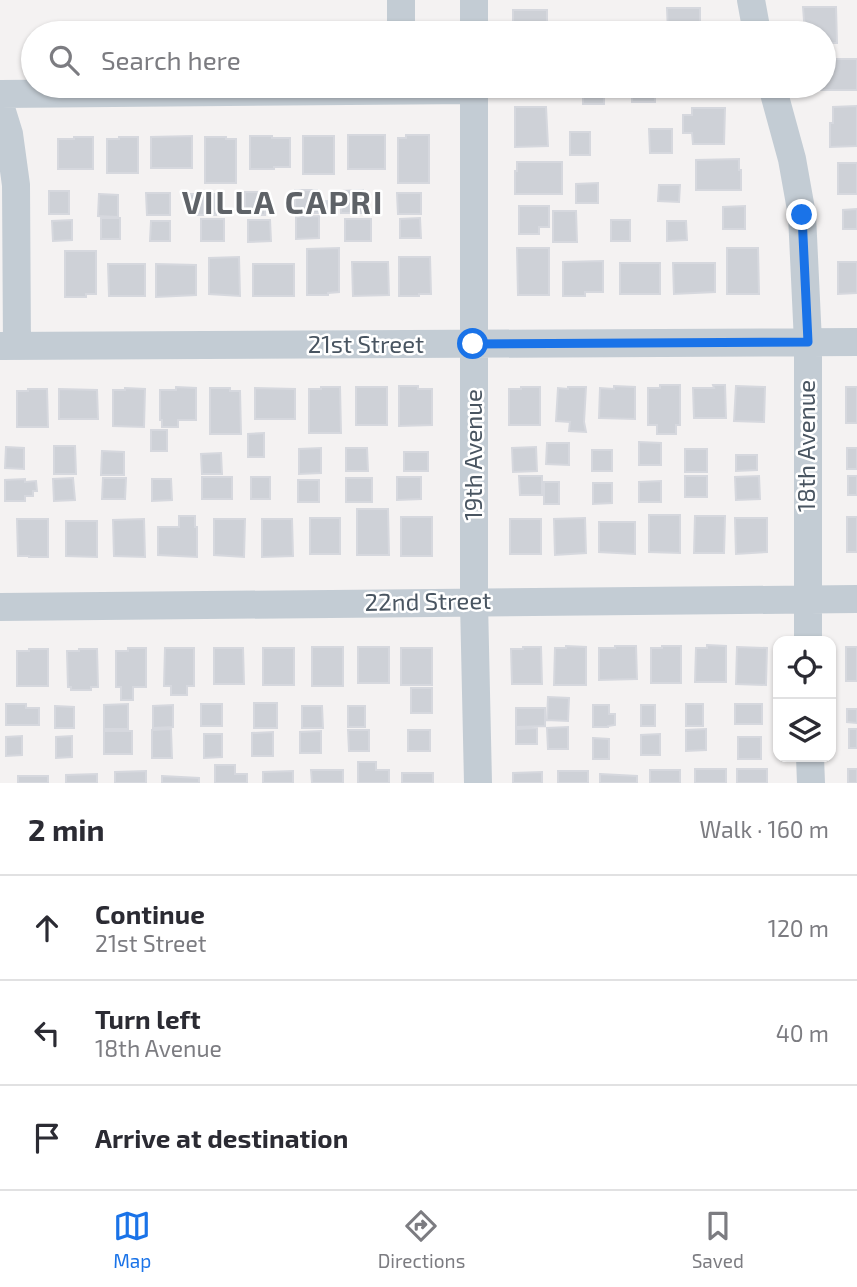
<!DOCTYPE html>
<meta charset="utf-8">
<style>
:root{--surface:#fff;--page:#f7f7f7;--text:#2b2b33;--muted:#7c7c81;--line:#e1e1e2;--accent:#1a73e8}
body{margin:0;font-family:"Exo 2",sans-serif;background:var(--page);color:var(--text)}
.controls{position:absolute;right:21px;bottom:21px;display:grid;overflow:hidden;border-radius:14px;box-shadow:0 2px 5px #0004}
.controls button{width:63px;height:63px;display:grid;place-items:center;padding:0;border:0;border-bottom:2px solid var(--line);background:var(--surface);color:var(--text);font:35px sans-serif}
.stop{position:absolute;width:21px;height:21px;margin:-16px;border:5px solid #1a73e8;border-radius:50%;background:#fff}
.stop.end{background:#1a73e8;border-color:#fff;box-shadow:0 2px 7px #0008}
.list{margin:0;padding:0;list-style:none}
h2{display:flex;justify-content:space-between;align-items:center;height:91px;margin:0;padding:0 28px;font-size:30px}
h2 small{font-size:23px;font-weight:400;color:var(--muted)}
.list li{display:grid;grid-template-columns:46px 1fr auto;gap:21px;align-items:center;box-sizing:border-box;height:105px;padding:0 28px;border-top:2px solid var(--line)}
.list b{display:block;font-size:26px;white-space:nowrap}
.list p{margin:0;font-size:23px;white-space:nowrap;color:var(--muted)}
.list em{font-size:23px;font-style:normal;color:var(--muted)}
.icon{flex:none;width:38px;height:38px;fill:none;stroke:currentColor;stroke-width:2;stroke-linecap:round;stroke-linejoin:round}
.map{position:relative;flex:none;width:857px;height:783px;overflow:hidden}
.search{position:absolute;background:var(--surface);box-shadow:0 2px 5px #0004;left:21px;right:21px;top:21px;height:77px;display:flex;align-items:center;gap:18px;box-sizing:border-box;padding:0 24px;border-radius:38px;color:var(--muted);font-size:26px}
.sheet{height:406px;background:var(--surface)}
nav{display:flex;justify-content:space-around;align-items:center;box-sizing:border-box;height:98px;border-top:2px solid var(--line);background:var(--surface);font-size:19px;color:var(--muted)}
nav a{display:grid;justify-items:center;gap:4px}
nav .on{color:var(--accent)}
.map>svg:first-child{display:block}
</style>
<div class="map">
<svg width="857" height="783" viewBox="0 0 857 783">
<rect width="100%" height="100%" fill="#f4f2f2"/>
<path fill="#ced1d7" stroke="#d6d8de" stroke-width="2" d="M 803,7 L 836,7 L 837,43 L 824,43 L 824,33 L 805,33 Z
M 667,8 L 700,8 L 700,33 L 668,33 Z
M 513,10 L 547,10 L 547,22 L 557,22 L 557,33 L 513,33 Z
M 622,24 L 646,24 L 646,33 L 622,33 Z
M 824,59 L 857,59 L 857,90 L 817,90 L 817,86 L 824,86 Z
M 515,86 L 573,86 L 573,90 L 561,90 L 561,94 L 515,94 Z
M 583,86 L 604,86 L 604,104 L 583,104 Z
M 632,86 L 655,86 L 655,102 L 632,102 Z
M 674,86 L 711,86 L 711,94 L 674,94 Z
M 857,106 L 857,146 L 830,147 L 830,123 L 833,123 L 833,107 Z
M 515,107 L 546,107 L 548,146 L 515,147 Z
M 692,108 L 725,108 L 724,144 L 693,144 L 692,133 L 683,133 L 683,115 L 692,115 Z
M 649,129 L 672,129 L 672,153 L 650,153 Z
M 570,132 L 590,132 L 590,155 L 570,155 Z
M 348,135 L 385,135 L 385,169 L 348,169 Z
M 406,135 L 429,135 L 429,183 L 398,183 L 398,138 L 406,138 Z
M 192,136 L 192,168 L 151,168 L 151,137 Z
M 250,136 L 272,136 L 272,138 L 290,138 L 290,167 L 274,167 L 274,169 L 250,169 Z
M 303,136 L 334,136 L 334,174 L 303,174 Z
M 74,137 L 93,137 L 93,169 L 58,169 L 58,139 L 74,139 Z
M 119,137 L 138,137 L 138,173 L 107,173 L 107,139 L 119,139 Z
M 205,137 L 226,137 L 226,139 L 236,139 L 236,183 L 205,183 Z
M 739,159 L 739,170 L 741,170 L 741,190 L 696,190 L 696,160 Z
M 517,162 L 562,162 L 562,194 L 515,194 L 515,171 L 517,171 Z
M 838,163 L 857,163 L 857,194 L 838,194 Z
M 598,183 L 598,203 L 576,203 L 576,184 Z
M 659,185 L 680,185 L 679,202 L 658,201 Z
M 295,190 L 317,190 L 317,202 L 327,201 L 327,213 L 295,213 Z
M 363,190 L 363,213 L 341,213 L 341,191 Z
M 49,191 L 69,191 L 69,214 L 49,214 Z
M 245,192 L 265,192 L 265,215 L 245,215 Z
M 146,193 L 170,193 L 170,215 L 147,215 Z
M 397,193 L 421,193 L 421,214 L 398,214 Z
M 99,194 L 118,195 L 118,217 L 98,216 Z
M 190,194 L 215,194 L 216,215 L 191,215 Z
M 519,206 L 549,206 L 549,227 L 539,227 L 539,234 L 519,234 Z
M 745,206 L 745,229 L 723,229 L 723,207 Z
M 857,209 L 857,229 L 843,229 L 843,210 Z
M 553,211 L 576,211 L 577,242 L 553,242 Z
M 319,216 L 319,238 L 296,239 L 296,217 Z
M 101,218 L 120,218 L 120,239 L 101,239 Z
M 420,218 L 421,238 L 400,238 L 400,219 Z
M 201,219 L 224,219 L 224,241 L 201,241 Z
M 345,219 L 371,219 L 371,241 L 345,241 Z
M 72,220 L 72,240 L 53,241 L 52,221 Z
M 248,220 L 270,220 L 271,241 L 248,242 Z
M 611,220 L 630,220 L 630,241 L 611,241 Z
M 151,221 L 170,221 L 170,241 L 150,241 Z
M 667,221 L 686,221 L 687,240 L 667,241 Z
M 339,248 L 339,292 L 328,293 L 328,295 L 307,295 L 307,249 Z
M 517,248 L 549,248 L 549,295 L 518,295 Z
M 727,248 L 758,248 L 759,294 L 727,294 Z
M 65,251 L 96,251 L 96,294 L 86,294 L 86,297 L 65,297 Z
M 239,257 L 240,296 L 209,294 L 209,258 Z
M 399,257 L 430,257 L 431,294 L 419,294 L 419,296 L 399,296 Z
M 603,261 L 603,292 L 585,292 L 585,296 L 563,296 L 563,262 Z
M 352,262 L 388,262 L 389,295 L 353,296 Z
M 838,262 L 857,262 L 857,293 L 838,294 Z
M 620,263 L 660,263 L 660,294 L 620,294 Z
M 673,263 L 715,263 L 715,292 L 674,294 Z
M 108,264 L 145,264 L 145,296 L 109,296 Z
M 156,264 L 196,265 L 196,295 L 156,297 Z
M 253,264 L 294,264 L 294,296 L 253,296 Z
M 660,385 L 680,385 L 680,425 L 676,425 L 676,434 L 657,434 L 657,425 L 648,425 L 648,388 L 660,388 Z
M 713,385 L 725,385 L 726,418 L 694,418 L 693,388 L 714,388 Z
M 399,386 L 418,386 L 418,389 L 432,389 L 432,425 L 399,426 Z
M 614,386 L 635,387 L 635,419 L 599,418 L 600,388 L 614,389 Z
M 736,386 L 765,387 L 764,422 L 734,421 Z
M 176,387 L 196,388 L 196,420 L 178,420 L 178,427 L 162,427 L 162,420 L 160,420 L 160,390 L 176,390 Z
M 321,387 L 340,387 L 341,433 L 309,433 L 309,389 L 321,389 Z
M 356,387 L 387,387 L 387,425 L 356,425 Z
M 521,387 L 540,387 L 540,425 L 509,425 L 509,389 L 521,389 Z
M 568,387 L 586,387 L 584,422 L 586,432 L 569,431 L 570,422 L 556,421 L 558,388 L 568,389 Z
M 846,387 L 857,387 L 857,423 L 846,423 Z
M 125,388 L 145,389 L 144,427 L 113,426 L 113,390 L 125,390 Z
M 210,388 L 230,388 L 230,391 L 240,391 L 241,434 L 210,434 Z
M 255,388 L 295,389 L 295,419 L 255,419 Z
M 28,389 L 47,389 L 48,427 L 17,427 L 17,391 L 28,391 Z
M 59,389 L 97,390 L 98,419 L 59,419 Z
M 151,430 L 167,430 L 167,451 L 151,451 Z
M 264,433 L 264,457 L 248,457 L 248,434 Z
M 639,442 L 661,443 L 661,465 L 639,465 Z
M 547,443 L 569,443 L 569,465 L 546,464 Z
M 54,446 L 75,446 L 76,474 L 54,474 Z
M 6,447 L 24,448 L 24,469 L 5,468 Z
M 536,447 L 537,471 L 513,472 L 512,448 Z
M 321,448 L 321,473 L 299,474 L 299,449 Z
M 346,448 L 367,448 L 368,471 L 346,471 Z
M 847,448 L 857,448 L 857,469 L 847,469 Z
M 685,449 L 707,449 L 707,472 L 685,472 Z
M 592,450 L 612,450 L 612,471 L 592,471 Z
M 102,451 L 124,452 L 124,475 L 101,475 Z
M 404,452 L 428,452 L 428,471 L 404,471 Z
M 221,453 L 222,474 L 202,474 L 201,454 Z
M 736,455 L 757,455 L 757,470 L 736,471 Z
M 519,476 L 542,476 L 542,495 L 520,495 Z
M 685,476 L 707,476 L 707,497 L 685,497 Z
M 759,476 L 760,499 L 736,500 L 735,477 Z
M 848,476 L 857,476 L 857,495 L 848,495 Z
M 202,477 L 232,477 L 232,499 L 202,499 Z
M 251,477 L 270,477 L 270,499 L 251,499 Z
M 397,477 L 421,477 L 421,499 L 397,500 Z
M 73,478 L 75,500 L 54,501 L 53,479 Z
M 103,478 L 126,478 L 125,499 L 102,499 Z
M 346,478 L 372,478 L 372,502 L 346,502 Z
M 25,479 L 25,482 L 36,481 L 37,491 L 33,491 L 33,496 L 25,496 L 25,501 L 5,501 L 5,480 Z
M 152,479 L 171,479 L 172,500 L 152,501 Z
M 298,480 L 319,480 L 319,502 L 298,502 Z
M 661,481 L 661,502 L 639,502 L 639,482 Z
M 544,482 L 559,482 L 559,504 L 544,504 Z
M 593,483 L 612,483 L 612,503 L 593,504 Z
M 357,509 L 388,509 L 389,555 L 357,555 Z
M 649,515 L 680,515 L 680,553 L 649,552 Z
M 179,516 L 195,516 L 195,527 L 197,527 L 197,557 L 158,555 L 158,527 L 179,527 Z
M 695,516 L 725,516 L 724,553 L 694,553 Z
M 401,517 L 432,517 L 432,556 L 401,556 Z
M 847,517 L 857,517 L 857,552 L 847,552 Z
M 310,518 L 340,518 L 340,554 L 310,554 Z
M 585,518 L 586,553 L 555,555 L 554,519 Z
M 735,518 L 767,518 L 767,552 L 736,554 Z
M 17,519 L 48,519 L 48,557 L 29,557 L 29,556 L 18,556 Z
M 144,519 L 145,557 L 114,556 L 113,520 Z
M 214,519 L 245,519 L 244,557 L 214,555 Z
M 262,519 L 292,519 L 293,556 L 262,557 Z
M 510,519 L 541,519 L 541,554 L 510,554 Z
M 66,521 L 97,521 L 97,557 L 66,556 Z
M 599,522 L 635,522 L 635,554 L 599,552 Z
M 707,645 L 726,646 L 726,682 L 695,682 L 696,648 L 707,648 Z
M 566,646 L 586,647 L 586,685 L 554,685 L 555,648 L 566,648 Z
M 615,646 L 636,646 L 637,679 L 599,680 L 599,648 L 615,648 Z
M 662,646 L 681,646 L 681,683 L 651,683 L 651,648 L 662,648 Z
M 312,647 L 343,647 L 343,686 L 312,686 Z
M 358,647 L 389,647 L 389,683 L 358,683 Z
M 523,647 L 541,647 L 542,684 L 512,684 L 511,649 L 523,649 Z
M 737,647 L 767,648 L 766,685 L 736,684 Z
M 846,647 L 857,647 L 857,681 L 846,681 Z
M 128,648 L 146,648 L 146,687 L 133,687 L 133,700 L 121,700 L 121,687 L 116,687 L 116,651 L 128,651 Z
M 165,648 L 194,648 L 194,686 L 187,686 L 187,695 L 171,695 L 171,686 L 164,686 Z
M 214,648 L 243,648 L 244,684 L 214,684 Z
M 263,648 L 294,648 L 294,685 L 263,685 Z
M 401,648 L 432,648 L 432,685 L 401,685 Z
M 29,649 L 48,649 L 48,686 L 17,686 L 17,651 L 29,651 Z
M 79,649 L 97,649 L 98,687 L 91,687 L 91,690 L 71,690 L 71,687 L 68,687 L 67,651 L 79,651 Z
M 411,688 L 432,688 L 432,713 L 411,713 Z
M 548,697 L 569,698 L 568,721 L 547,720 Z
M 254,703 L 277,703 L 277,728 L 254,728 Z
M 6,704 L 26,704 L 26,708 L 39,708 L 39,725 L 6,725 Z
M 128,704 L 128,729 L 104,729 L 104,705 Z
M 201,704 L 222,704 L 222,726 L 201,726 Z
M 686,704 L 703,704 L 703,726 L 686,726 Z
M 735,704 L 762,704 L 762,724 L 735,724 Z
M 173,705 L 173,727 L 153,728 L 153,706 Z
M 593,705 L 609,705 L 609,714 L 615,714 L 615,725 L 608,726 L 608,727 L 593,727 Z
M 641,705 L 655,705 L 655,726 L 641,726 Z
M 55,706 L 74,707 L 74,728 L 55,728 Z
M 302,706 L 322,706 L 323,728 L 302,728 Z
M 348,706 L 365,706 L 365,727 L 348,727 Z
M 516,708 L 545,708 L 545,726 L 516,727 Z
M 847,709 L 857,709 L 857,723 L 847,722 Z
M 568,727 L 568,749 L 548,749 L 547,728 Z
M 537,728 L 537,744 L 516,744 L 516,729 Z
M 171,729 L 172,758 L 152,758 L 152,730 Z
M 706,729 L 706,750 L 686,751 L 686,730 Z
M 849,729 L 857,729 L 857,748 L 849,748 Z
M 348,730 L 369,730 L 369,751 L 349,751 Z
M 408,730 L 430,730 L 430,751 L 408,751 Z
M 104,731 L 132,731 L 132,754 L 104,754 Z
M 321,731 L 321,753 L 300,753 L 300,732 Z
M 273,732 L 273,756 L 252,756 L 252,733 Z
M 204,734 L 222,734 L 222,757 L 204,758 Z
M 660,734 L 660,755 L 641,755 L 641,735 Z
M 22,736 L 22,755 L 6,756 L 6,737 Z
M 72,736 L 72,757 L 56,758 L 56,737 Z
M 738,737 L 761,737 L 761,759 L 738,759 Z
M 593,738 L 609,739 L 609,759 L 593,759 Z
M 358,762 L 376,762 L 376,770 L 389,770 L 389,783 L 358,783 Z
M 215,765 L 235,765 L 235,774 L 247,774 L 247,783 L 215,783 Z
M 695,769 L 726,769 L 726,783 L 695,783 Z
M 737,769 L 767,769 L 767,783 L 737,783 Z
M 848,769 L 857,769 L 857,783 L 848,783 Z
M 311,770 L 343,770 L 343,783 L 312,783 Z
M 650,770 L 680,770 L 680,783 L 650,783 Z
M 146,771 L 146,783 L 115,783 L 115,772 Z
M 293,771 L 293,783 L 263,783 L 263,772 Z
M 558,771 L 588,771 L 588,783 L 558,783 Z
M 542,772 L 542,783 L 513,783 L 513,773 Z
M 402,773 L 433,773 L 433,783 L 402,783 Z
M 97,774 L 97,783 L 66,783 L 66,775 Z
M 600,774 L 637,776 L 637,783 L 600,783 Z
M 18,776 L 48,776 L 48,783 L 18,783 Z
M 162,776 L 199,778 L 199,783 L 162,783 Z"/>
<g fill="none" stroke-linecap="round" stroke-linejoin="round">
<path stroke="#c3ccd4" stroke-width="28" d="M 401,0 L 401,33
M 474,0 L 474,33
M 751,0 L 757,33
M 474,86 L 474,602 L 478,783
M 772,86 L 792,159 L 802,215 L 808,342 L 808,641
M 0,94 L 474,90
M 0,105 L 9,134 L 16,185 L 17,346
M 0,346 L 857,342
M 0,607 L 857,599
M 810,757 L 811,783"/>
</g>
<g fill="none" stroke-linecap="round" stroke-linejoin="round">
<path stroke="#1a73e8" stroke-width="9" d="M 473,344 L 808,342 L 802,215"/>
</g>
<g text-anchor="middle" stroke-width="5" stroke-linejoin="round" paint-order="stroke">
<g font-size="24" fill="#495561" stroke="#fff">
<text x="366" y="353">21st Street</text>
<text transform="translate(807 446) rotate(-90)" y="8">18th Avenue</text>
<text transform="translate(474 455) rotate(-90)" y="8">19th Avenue</text>
<text transform="translate(428 602) rotate(-1)" y="8">22nd Street</text>
</g>
<g font-size="32" font-weight="bold" letter-spacing="2" fill="#5e6267" stroke="#fff">
<text x="283" y="214">VILLA CAPRI</text>
</g>
</g>
</svg>
<div class="controls">
<button><svg class="icon" aria-label="locate" viewBox="0 0 24 24"><circle cx="12" cy="12" r="6"/><path d="M12 2v4M12 18v4M2 12h4M18 12h4"/></svg></button>
<button><svg class="icon" aria-label="layers" viewBox="0 0 24 24"><path d="M12 4l9 5-9 5-9-5zM3 14l9 5 9-5"/></svg></button>
</div>
<div class="stop" style="left:473px;top:344px"></div>
<div class="stop end" style="left:802px;top:215px"></div>
<div class="search"><svg class="icon" aria-label="search" viewBox="0 0 24 24"><circle cx="10" cy="10" r="6"/><path d="M15 15l6 6"/></svg>Search here</div>
</div>
<section class="sheet">
<h2>2 min<small>Walk · 160 m</small></h2>
<ul class="list">
<li><svg class="icon" aria-label="ahead" viewBox="0 0 24 24"><path d="M12 20V5M6 11l6-6 6 6"/></svg><div><b>Continue</b><p>21st Street</p></div><em>120 m</em></li>
<li><svg class="icon" aria-label="left" viewBox="0 0 24 24"><path d="M17 20v-9H6M10 6l-5 5 5 5"/></svg><div><b>Turn left</b><p>18th Avenue</p></div><em>40 m</em></li>
<li><svg class="icon" aria-label="arrive" viewBox="0 0 24 24"><path d="M6 21V4h12l-3 4 3 4H6"/></svg><div><b>Arrive at destination</b></div></li>
</ul>
</section>
<nav>
<a class="on"><svg class="icon" aria-label="map" viewBox="0 0 24 24"><path d="M3 6l6-2 6 2 6-2v14l-6 2-6-2-6 2zM9 4v14M15 6v14"/></svg>Map</a>
<a><svg class="icon" aria-label="directions" viewBox="0 0 24 24"><path d="M12 3l9 9-9 9-9-9zM9 14v-3h6M13 9l2 2-2 2"/></svg>Directions</a>
<a><svg class="icon" aria-label="saved" viewBox="0 0 24 24"><path d="M7 4h10v16l-5-4-5 4z"/></svg>Saved</a>
</nav>
